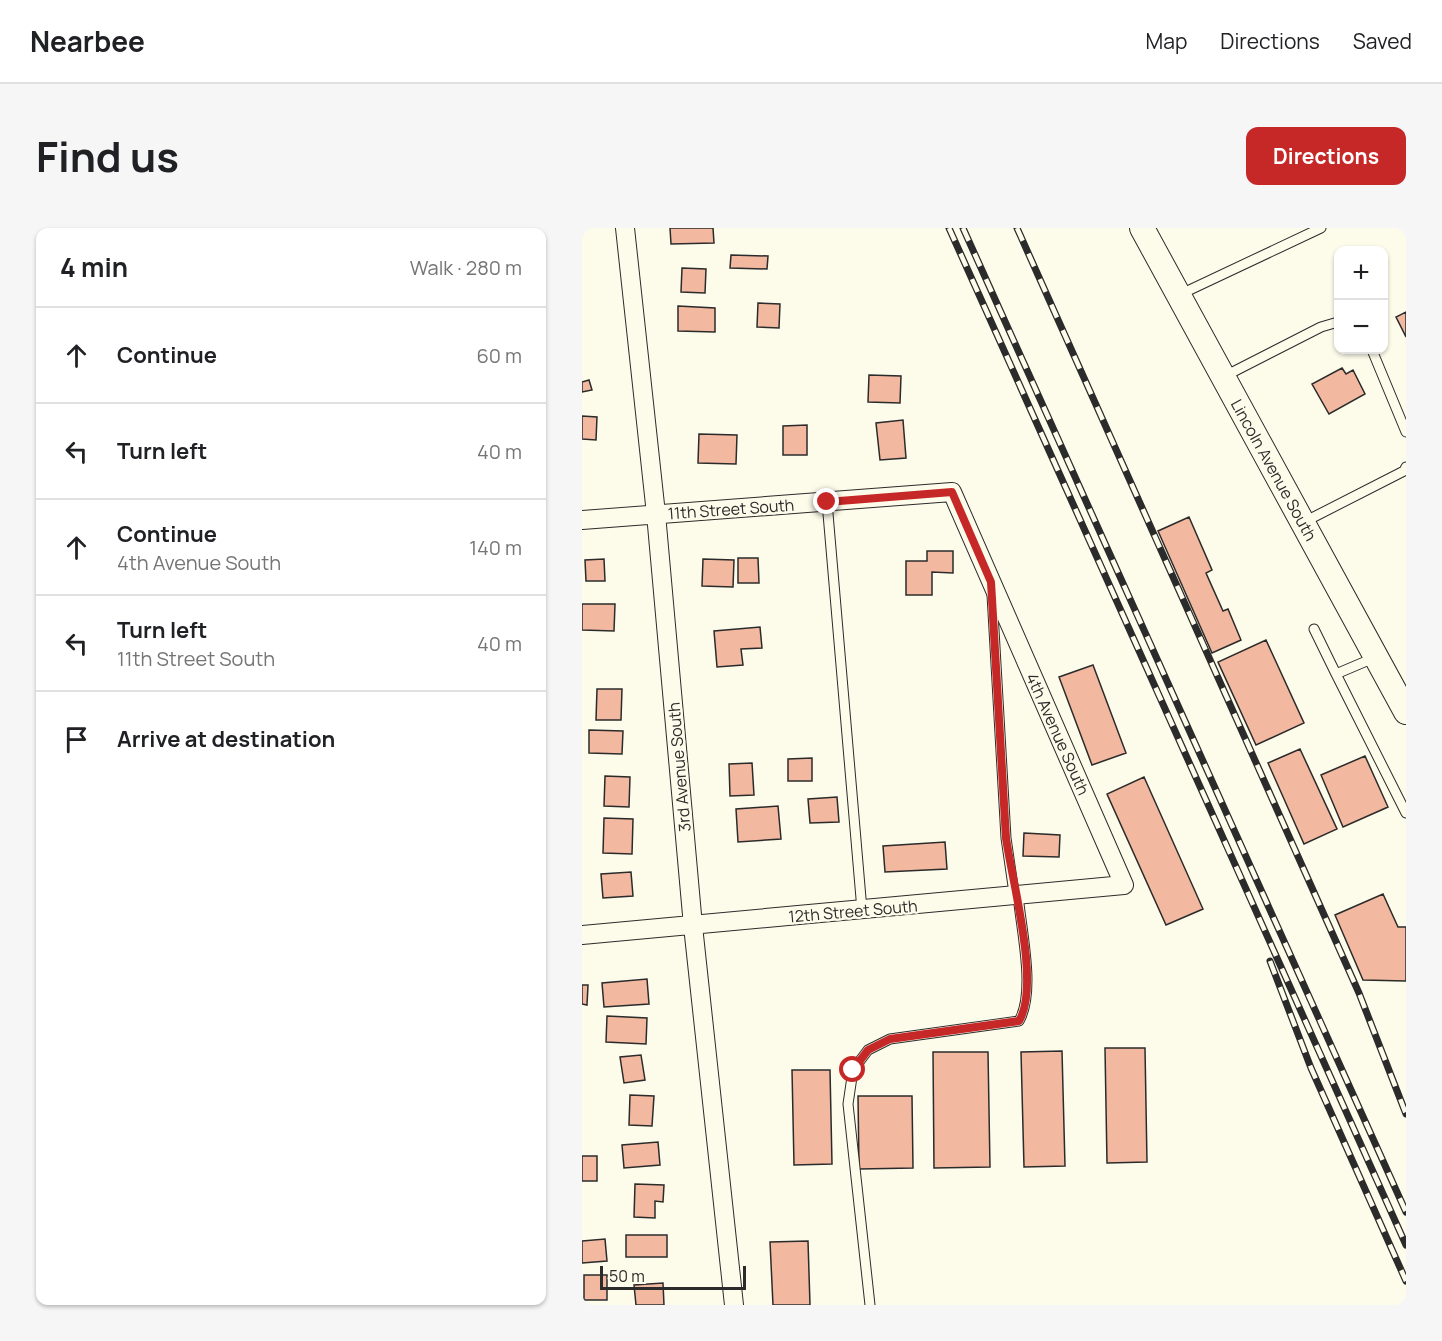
<!DOCTYPE html>
<meta charset="utf-8">
<style>
:root{--surface:#fff;--page:#f6f6f6;--text:#202124;--muted:#757577;--line:#e0e0e0;--accent:#c62828}
body{margin:0;font-family:Manrope,sans-serif;background:var(--page);color:var(--text)}
.controls{position:absolute;right:18px;top:18px;display:grid;overflow:hidden;border-radius:12px;box-shadow:0 2px 4px #0004}
.controls button{width:54px;height:54px;display:grid;place-items:center;padding:0;border:0;border-bottom:2px solid var(--line);background:var(--surface);color:var(--text);font:30px sans-serif}
.scale{position:absolute;left:18px;bottom:15px;width:146px;box-sizing:border-box;padding-left:6px;border:3px solid #2b2b2b;border-top:0;font-size:16px;line-height:21px;white-space:nowrap;color:#2b2b2b;-webkit-text-stroke:4px #fdfbea;paint-order:stroke}
.stop{position:absolute;width:18px;height:18px;margin:-14px;border:4px solid #c62828;border-radius:50%;background:#fff}
.stop.end{background:#c62828;border-color:#fff;box-shadow:0 2px 6px #0008}
.list{margin:0;padding:0;list-style:none}
h2{display:flex;justify-content:space-between;align-items:center;height:78px;margin:0;padding:0 24px;font-size:26px}
h2 small{font-size:20px;font-weight:400;color:var(--muted)}
.list li{display:grid;grid-template-columns:39px 1fr auto;gap:18px;align-items:center;box-sizing:border-box;height:96px;padding:0 24px;border-top:2px solid var(--line)}
.list b{display:block;font-size:22px;white-space:nowrap}
.list p{margin:0;font-size:20px;white-space:nowrap;color:var(--muted)}
.list em{font-size:20px;font-style:normal;color:var(--muted)}
.icon{flex:none;width:33px;height:33px;fill:none;stroke:currentColor;stroke-width:2;stroke-linecap:round;stroke-linejoin:round}
.map{position:relative;flex:none;width:824px;height:1077px;overflow:hidden;border-radius:12px}
header{display:flex;align-items:center;gap:36px;box-sizing:border-box;height:84px;padding:0 30px;background:var(--surface);border-bottom:2px solid var(--line)}
header strong{font-size:28px}
nav{display:flex;gap:33px;margin-inline-start:auto;font-size:21px}
.intro{display:flex;align-items:center;justify-content:space-between;box-sizing:border-box;height:144px;padding:0 36px}
h1{margin:0;font-size:42px}
.button{padding:15px 27px;border-radius:12px;background:var(--accent);color:#fff;font-size:21px;font-weight:700}
main{display:flex;gap:36px;padding:0 36px}
aside{flex:1;background:var(--surface);border-radius:12px;box-shadow:0 2px 4px #0004}
.map>svg:first-child{display:block}
</style>
<header>
<strong>Nearbee</strong>
<nav><a>Map</a><a>Directions</a><a>Saved</a></nav>
</header>
<div class="intro"><h1>Find us</h1><a class="button">Directions</a></div>
<main>
<aside>
<h2>4 min<small>Walk · 280 m</small></h2>
<ul class="list">
<li><svg class="icon" aria-label="ahead" viewBox="0 0 24 24"><path d="M12 20V5M6 11l6-6 6 6"/></svg><div><b>Continue</b></div><em>60 m</em></li>
<li><svg class="icon" aria-label="left" viewBox="0 0 24 24"><path d="M17 20v-9H6M10 6l-5 5 5 5"/></svg><div><b>Turn left</b></div><em>40 m</em></li>
<li><svg class="icon" aria-label="ahead" viewBox="0 0 24 24"><path d="M12 20V5M6 11l6-6 6 6"/></svg><div><b>Continue</b><p>4th Avenue South</p></div><em>140 m</em></li>
<li><svg class="icon" aria-label="left" viewBox="0 0 24 24"><path d="M17 20v-9H6M10 6l-5 5 5 5"/></svg><div><b>Turn left</b><p>11th Street South</p></div><em>40 m</em></li>
<li><svg class="icon" aria-label="arrive" viewBox="0 0 24 24"><path d="M6 21V4h12l-3 4 3 4H6"/></svg><div><b>Arrive at destination</b></div></li>
</ul>
</aside>
<div class="map">
<svg width="824" height="1077" viewBox="0 0 824 1077">
<rect width="100%" height="100%" fill="#fdfbea"/>
<path fill="#f2b8a0" stroke="#2b2b2b" stroke-width="1.5" d="M 88,0 L 131,0 L 132,15 L 89,16 Z
M 149,27 L 186,28 L 185,41 L 148,40 Z
M 100,40 L 124,41 L 123,65 L 99,64 Z
M 176,75 L 198,76 L 197,100 L 175,99 Z
M 96,78 L 133,80 L 133,104 L 96,103 Z
M 824,84 L 824,109 L 814,89 Z
M 760,140 L 764,146 L 771,142 L 783,166 L 747,186 L 730,156 Z
M 287,147 L 319,148 L 318,175 L 286,174 Z
M 7,152 L 10,162 L 0,164 L 0,154 Z
M 0,188 L 15,189 L 14,212 L 0,211 Z
M 321,192 L 324,230 L 298,232 L 294,195 Z
M 225,197 L 225,227 L 201,227 L 201,198 Z
M 117,206 L 155,207 L 154,236 L 116,235 Z
M 607,289 L 630,342 L 624,345 L 641,383 L 646,381 L 659,412 L 630,425 L 576,303 Z
M 345,323 L 371,323 L 371,345 L 350,344 L 350,367 L 324,367 L 324,333 L 345,333 Z
M 156,330 L 176,330 L 177,355 L 156,355 Z
M 22,331 L 23,353 L 4,353 L 3,332 Z
M 121,331 L 152,332 L 151,359 L 120,358 Z
M 0,376 L 33,376 L 32,403 L 0,402 Z
M 178,399 L 180,420 L 159,421 L 161,437 L 135,439 L 132,403 Z
M 684,412 L 722,495 L 674,517 L 636,434 Z
M 511,437 L 544,525 L 510,537 L 477,449 Z
M 15,461 L 40,461 L 39,492 L 14,492 Z
M 7,502 L 41,503 L 40,526 L 7,525 Z
M 718,521 L 755,601 L 722,616 L 686,535 Z
M 783,528 L 806,579 L 761,599 L 739,547 Z
M 230,530 L 230,553 L 206,553 L 206,531 Z
M 170,535 L 172,567 L 148,568 L 147,536 Z
M 23,548 L 48,549 L 47,579 L 22,578 Z
M 562,549 L 621,681 L 584,697 L 525,566 Z
M 255,569 L 257,594 L 228,595 L 226,571 Z
M 196,578 L 199,611 L 156,614 L 154,581 Z
M 22,590 L 51,591 L 50,626 L 21,625 Z
M 442,605 L 478,607 L 477,629 L 441,628 Z
M 363,614 L 365,641 L 303,644 L 301,618 Z
M 49,644 L 51,668 L 21,670 L 19,646 Z
M 801,666 L 816,699 L 824,699 L 824,753 L 781,752 L 753,687 Z
M 65,751 L 67,776 L 22,779 L 20,755 Z
M 0,757 L 6,757 L 5,777 L 0,776 Z
M 25,788 L 65,790 L 64,816 L 24,814 Z
M 523,820 L 563,820 L 565,934 L 525,935 Z
M 480,823 L 483,938 L 442,939 L 439,824 Z
M 351,824 L 406,824 L 408,939 L 352,940 Z
M 59,827 L 63,852 L 42,855 L 38,829 Z
M 210,842 L 248,842 L 250,936 L 212,937 Z
M 48,867 L 72,868 L 70,898 L 47,897 Z
M 276,868 L 330,868 L 331,940 L 277,941 Z
M 76,914 L 78,937 L 42,940 L 40,917 Z
M 0,928 L 15,928 L 15,953 L 0,953 Z
M 53,956 L 82,957 L 81,974 L 73,973 L 73,990 L 52,989 Z
M 44,1007 L 85,1007 L 85,1029 L 44,1029 Z
M 23,1011 L 25,1033 L 0,1035 L 0,1013 Z
M 226,1013 L 228,1077 L 191,1077 L 188,1014 Z
M 2,1047 L 25,1047 L 25,1072 L 2,1072 Z
M 81,1055 L 82,1077 L 54,1077 L 52,1057 Z"/>
<g fill="none" stroke-linecap="round" stroke-linejoin="round">
<defs>
<path id="lane" d="M 599,66 L 739,0
M 790,122 L 824,204
M 643,148 L 739,99 L 756,94
M 245,274 L 280,682
M 722,294 L 822,243 L 824,239
M 732,401 L 754,446
M 794,429 L 754,446 L 824,585
M 288,1077 L 266,876 L 271,842 L 286,822 L 308,811 L 437,793 C 454,764 439,701 436,667 L 431,658 L 424,610 L 410,367"/>
<path id="street" d="M 43,0 L 74,286 L 111,698 L 152,1077
M 0,292 L 370,264 L 542,657 L 0,707"/>
<path id="secondary" d="M 560,0 L 824,484"/>
</defs>
<use href="#lane" stroke="#2b2b2b" stroke-width="11"/>
<use href="#street" stroke="#2b2b2b" stroke-width="20"/>
<use href="#secondary" stroke="#2b2b2b" stroke-width="26"/>
<use href="#lane" stroke="#fdfbea" stroke-width="9"/>
<use href="#street" stroke="#fdfbea" stroke-width="18"/>
<use href="#secondary" stroke="#fdfbea" stroke-width="24"/>
<defs>
<path id="rail" d="M 367,0 L 824,1017
M 381,0 L 824,984
M 435,0 L 777,765 L 824,886
M 688,733 L 729,840 L 824,1053"/>
</defs>
<use href="#rail" stroke="#2b2b2b" stroke-width="7"/>
<use href="#rail" stroke="#fdfbea" stroke-width="4.5" stroke-dasharray="14" stroke-linecap="butt"/>
</g>
<g fill="none" stroke-linecap="round" stroke-linejoin="round">
<path stroke="#c62828" stroke-width="8" d="M 245,274 L 370,264 L 409,354 L 424,610 C 430,653 459,757 437,793 L 308,811 L 286,822 L 271,842"/>
</g>
<g text-anchor="middle" stroke-width="4.5" stroke-linejoin="round" paint-order="stroke">
<g font-size="16" fill="#2b2b2b" stroke="#fdfbea">
<text transform="translate(692 242) rotate(61)" y="6">Lincoln Avenue South</text>
<text transform="translate(149 281) rotate(-4)" y="6">11th Street South</text>
<text transform="translate(476 506) rotate(66)" y="6">4th Avenue South</text>
<text transform="translate(97 539) rotate(-95)" y="6">3rd Avenue South</text>
<text transform="translate(271 683) rotate(-5)" y="6">12th Street South</text>
</g>
</g>
</svg>
<div class="controls">
<button>+</button>
<button>−</button>
</div>
<div class="scale">50 m</div>
<div class="stop" style="left:271px;top:842px"></div>
<div class="stop end" style="left:245px;top:274px"></div>
</div>
</main>
